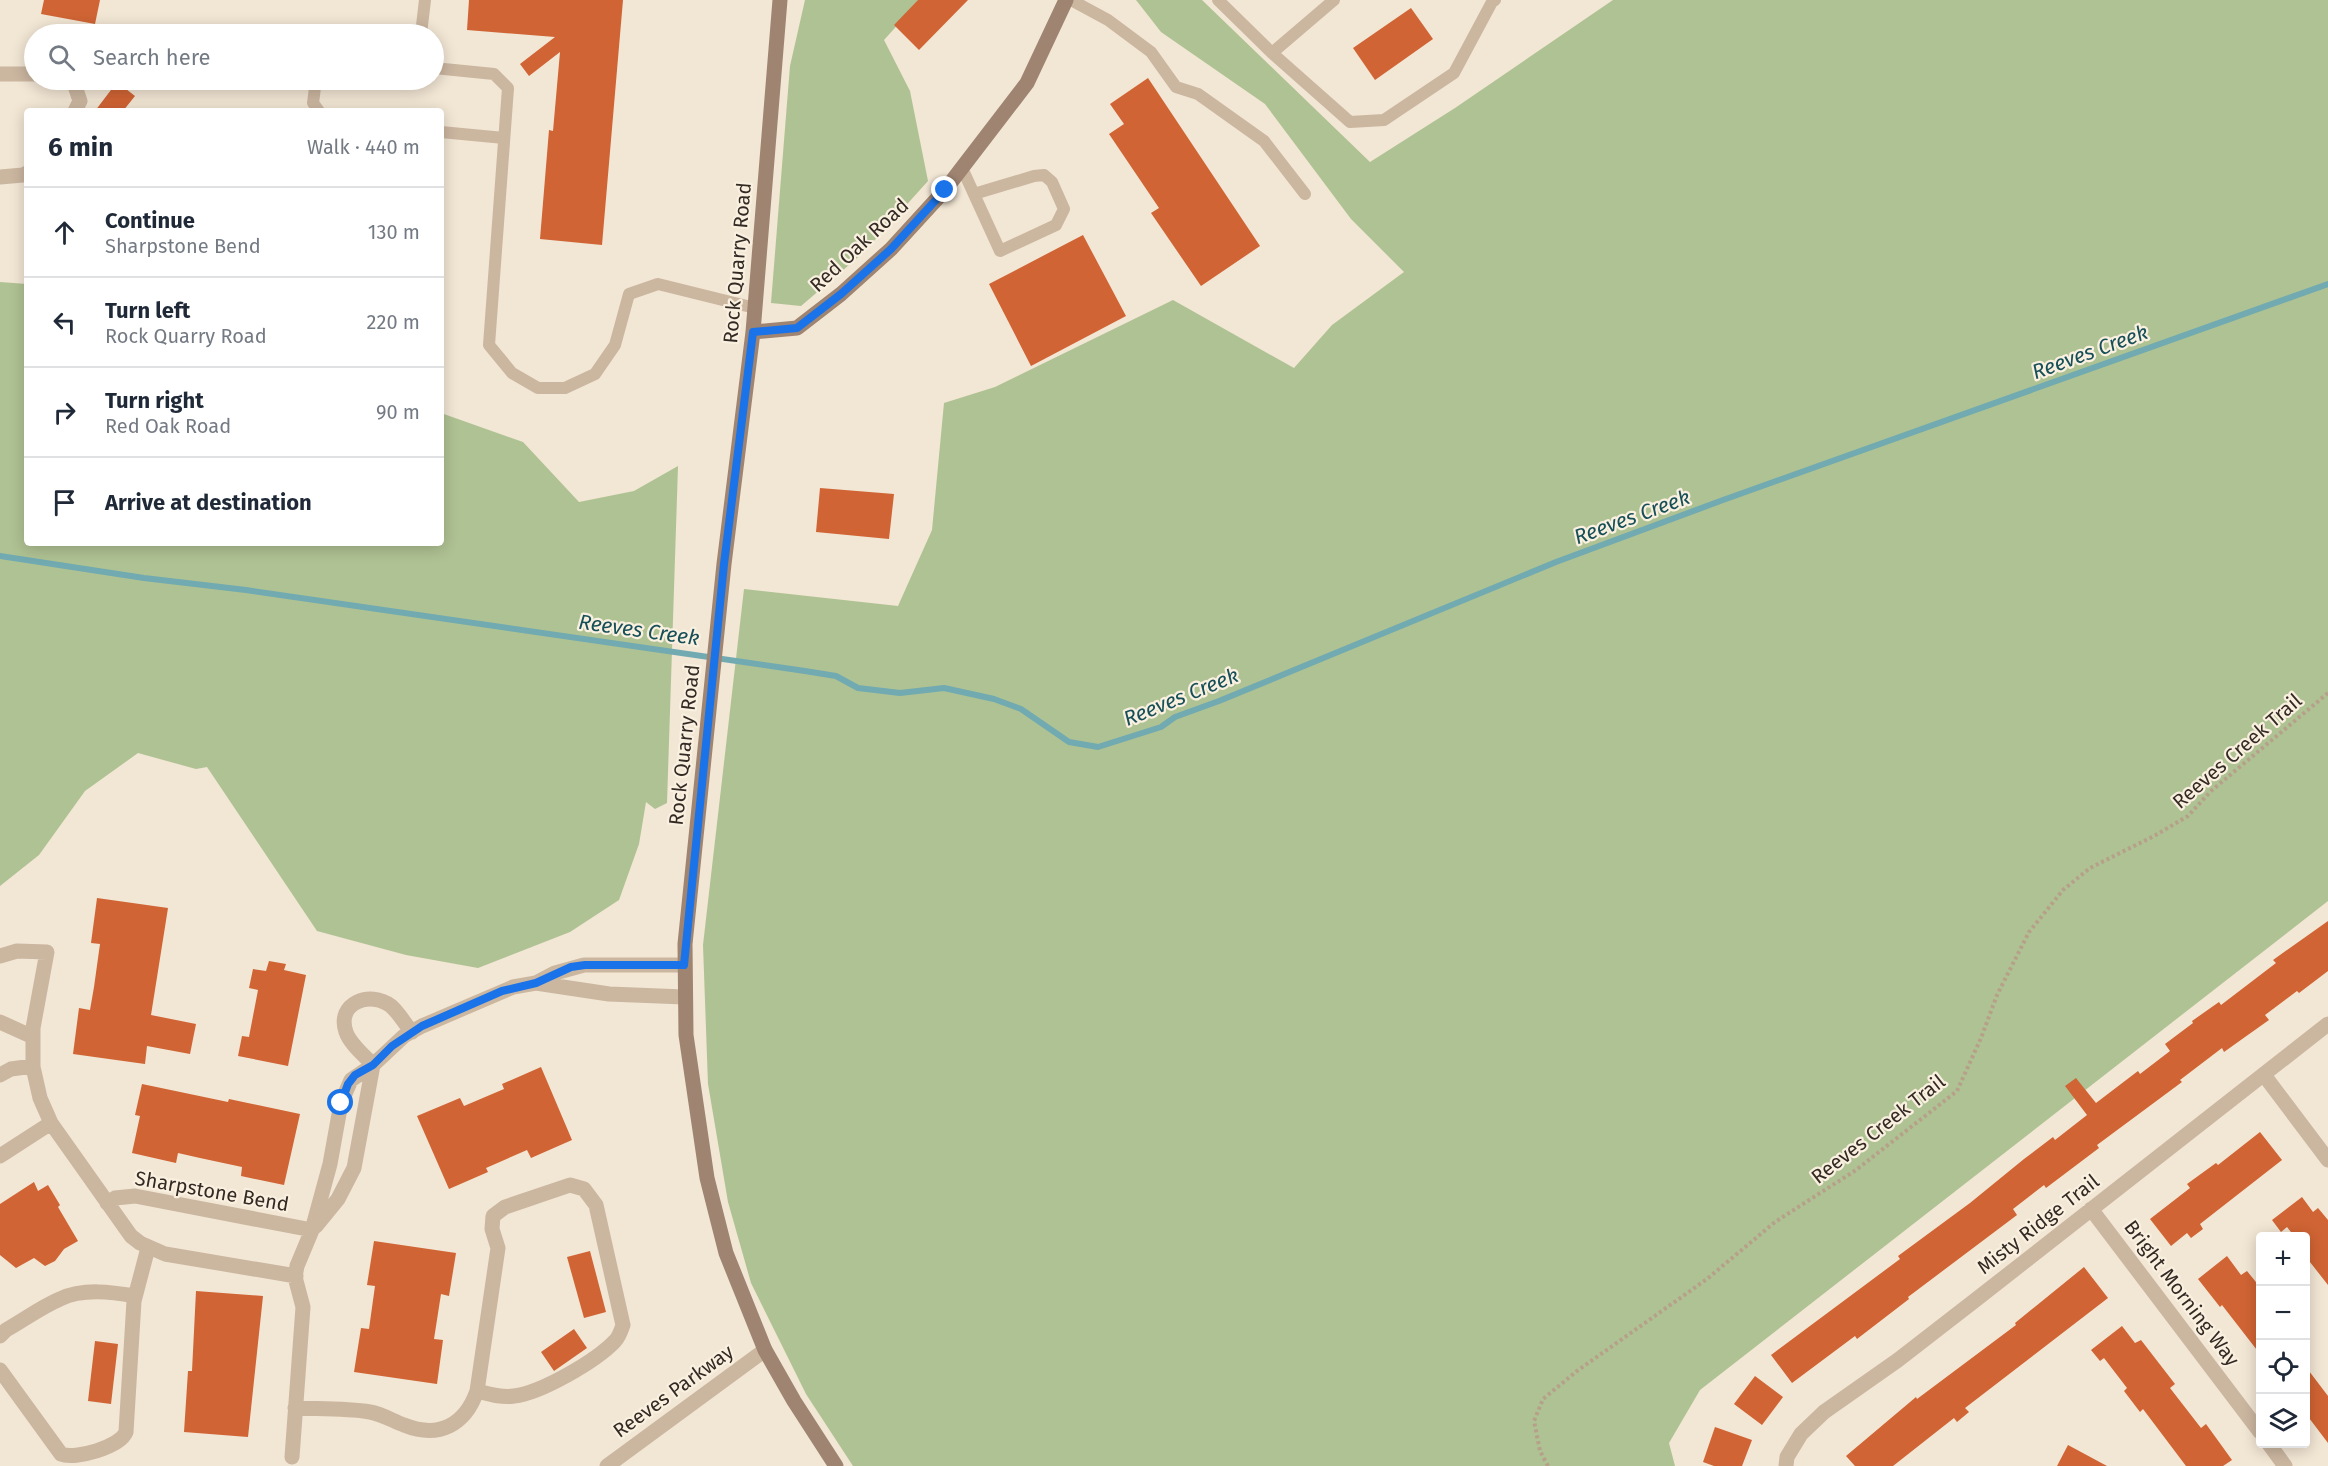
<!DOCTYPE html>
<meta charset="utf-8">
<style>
:root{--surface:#fff;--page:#f2f2f3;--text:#1f2937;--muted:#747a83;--line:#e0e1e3}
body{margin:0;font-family:"Fira Sans",sans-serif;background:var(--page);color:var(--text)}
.controls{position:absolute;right:18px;bottom:18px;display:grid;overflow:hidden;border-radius:6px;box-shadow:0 3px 15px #0003}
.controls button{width:54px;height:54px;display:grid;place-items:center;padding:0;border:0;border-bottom:2px solid var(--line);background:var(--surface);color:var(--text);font:30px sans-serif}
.stop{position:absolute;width:18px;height:18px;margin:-14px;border:4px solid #1a73e8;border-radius:50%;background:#fff}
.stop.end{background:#1a73e8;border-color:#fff;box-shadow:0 2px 6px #0008}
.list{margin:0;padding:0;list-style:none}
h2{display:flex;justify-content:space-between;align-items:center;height:78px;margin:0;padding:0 24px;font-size:26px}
h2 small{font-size:20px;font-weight:400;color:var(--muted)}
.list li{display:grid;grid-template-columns:39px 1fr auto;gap:18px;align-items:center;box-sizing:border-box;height:90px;padding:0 24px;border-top:2px solid var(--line)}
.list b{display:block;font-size:22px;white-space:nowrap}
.list p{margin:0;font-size:20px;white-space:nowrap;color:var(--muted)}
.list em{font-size:20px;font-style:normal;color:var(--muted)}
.icon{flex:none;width:33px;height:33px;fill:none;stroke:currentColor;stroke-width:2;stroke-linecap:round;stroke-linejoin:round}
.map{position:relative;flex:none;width:2328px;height:1466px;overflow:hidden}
.search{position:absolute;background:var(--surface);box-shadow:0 3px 15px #0003;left:24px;top:24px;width:420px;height:66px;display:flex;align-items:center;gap:15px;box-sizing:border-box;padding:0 21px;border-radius:33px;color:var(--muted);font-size:22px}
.panel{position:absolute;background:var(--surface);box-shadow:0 3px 15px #0003;left:24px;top:108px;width:420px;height:438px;border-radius:6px}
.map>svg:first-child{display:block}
</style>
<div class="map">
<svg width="2328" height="1466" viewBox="0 0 2328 1466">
<rect width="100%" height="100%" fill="#f2e6d4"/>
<path fill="#afc293" d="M 805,0 L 920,0 L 884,40 L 910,91 L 928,181 L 863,253 L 801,306 L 771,303 L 790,66 Z
M 1136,0 L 1202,0 L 1370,162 L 1455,108 L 1613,0 L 2328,0 L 2328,901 L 1700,1390 L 1669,1443 L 1675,1466 L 853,1466 L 806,1394 L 751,1283 L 728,1202 L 708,1084 L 703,945 L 744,589 L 898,606 L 932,530 L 944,403 L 995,387 L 1173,300 L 1294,368 L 1332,325 L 1404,272 L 1351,219 L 1265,104 L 1161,32 Z
M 0,282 L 27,284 L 27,543 L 441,543 L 441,413 L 523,442 L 579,502 L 634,491 L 678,466 L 667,803 L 655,809 L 646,802 L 639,844 L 619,900 L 570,932 L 478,968 L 406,955 L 317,931 L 207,767 L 196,769 L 138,753 L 85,791 L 39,855 L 0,886 Z"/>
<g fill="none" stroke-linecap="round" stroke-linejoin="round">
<path stroke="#71aab1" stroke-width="6" d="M 0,556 L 144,578 L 246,590 L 805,671 L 836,676 L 858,688 L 900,693 L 944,688 L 994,699 L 1021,709 L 1069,742 L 1098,747 L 1161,727 L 1175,717 L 1219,701 L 1556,562 L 1723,500 L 2328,284"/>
</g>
<path fill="#d06434" d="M 44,0 L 100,0 L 95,24 L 41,14 Z
M 469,0 L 623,0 L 602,245 L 540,239 L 549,130 L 553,131 L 560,52 L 529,76 L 520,64 L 555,37 L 467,30 Z
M 918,0 L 968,0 L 919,50 L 894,25 Z
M 1411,8 L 1433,39 L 1375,80 L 1353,48 Z
M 1148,78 L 1260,246 L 1201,286 L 1151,213 L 1159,208 L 1109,134 L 1124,124 L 1110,104 Z
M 117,82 L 135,96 L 123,111 L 95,111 Z
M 1083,235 L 1126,316 L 1031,366 L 989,284 Z
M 820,488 L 894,494 L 889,539 L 816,532 Z
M 97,898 L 168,908 L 151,1015 L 196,1024 L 190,1054 L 147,1046 L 145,1064 L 73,1054 L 79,1008 L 90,1010 L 94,987 L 100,944 L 91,943 Z
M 2328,921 L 2328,971 L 2299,993 L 2297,991 L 2265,1015 L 2269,1020 L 2245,1037 L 2224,1052 L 2222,1048 L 2180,1080 L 2182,1082 L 2097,1145 L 2099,1148 L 2046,1188 L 2044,1185 L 2013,1209 L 2017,1215 L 1908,1297 L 1909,1299 L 1857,1339 L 1855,1336 L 1792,1383 L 1771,1355 L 1900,1259 L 1898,1256 L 1970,1203 L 2024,1159 L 2053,1137 L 2055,1140 L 2087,1115 L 2065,1086 L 2076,1078 L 2096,1103 L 2138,1071 L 2140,1074 L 2170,1051 L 2165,1044 L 2193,1023 L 2192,1021 L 2219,1002 L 2221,1005 L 2276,963 L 2273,960 Z
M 269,961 L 286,964 L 284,970 L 306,975 L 288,1066 L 238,1056 L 242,1036 L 249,1037 L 258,990 L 249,988 L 253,969 L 266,971 Z
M 541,1067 L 572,1140 L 531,1158 L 527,1150 L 486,1168 L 488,1172 L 449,1189 L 417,1116 L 460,1098 L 464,1106 L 504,1089 L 502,1084 Z
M 142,1084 L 228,1102 L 229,1099 L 300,1114 L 284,1185 L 241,1176 L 242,1167 L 200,1158 L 178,1153 L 176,1163 L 132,1153 L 140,1116 L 135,1115 Z
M 2260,1132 L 2282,1160 L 2200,1224 L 2203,1229 L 2191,1238 L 2187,1233 L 2171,1246 L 2150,1219 L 2190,1188 L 2187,1184 L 2216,1163 L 2218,1165 Z
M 34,1182 L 38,1191 L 48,1185 L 60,1205 L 58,1207 L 78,1241 L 64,1249 L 55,1261 L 45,1266 L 34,1258 L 16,1268 L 0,1255 L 0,1204 Z
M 2302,1197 L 2313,1212 L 2318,1208 L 2328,1220 L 2328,1285 L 2306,1257 L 2306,1236 L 2294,1236 L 2287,1227 L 2281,1232 L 2272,1220 Z
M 374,1241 L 456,1253 L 449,1296 L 441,1294 L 434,1339 L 443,1340 L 437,1384 L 354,1372 L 361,1328 L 369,1329 L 375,1286 L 367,1285 Z
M 590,1251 L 606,1312 L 584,1318 L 567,1257 Z
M 2227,1256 L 2241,1275 L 2247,1271 L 2260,1287 L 2260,1354 L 2222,1305 L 2220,1307 L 2198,1279 Z
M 2084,1267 L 2108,1298 L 1965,1408 L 1969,1412 L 1957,1422 L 1954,1418 L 1893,1466 L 1855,1466 L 1846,1456 L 1916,1397 L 1917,1399 L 2016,1325 L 2015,1323 Z
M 196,1291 L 263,1296 L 248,1437 L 184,1432 L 188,1371 L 192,1371 Z
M 2122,1326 L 2135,1343 L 2141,1340 L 2175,1384 L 2170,1388 L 2201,1428 L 2206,1424 L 2232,1460 L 2223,1466 L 2186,1466 L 2143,1409 L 2140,1412 L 2124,1391 L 2127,1388 L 2104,1358 L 2100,1361 L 2091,1350 Z
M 574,1329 L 587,1348 L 554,1371 L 541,1352 Z
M 95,1341 L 118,1344 L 111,1404 L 88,1401 Z
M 2306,1367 L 2328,1396 L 2328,1443 L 2306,1414 Z
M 1755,1376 L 1783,1397 L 1762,1425 L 1734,1404 Z
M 1715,1427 L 1752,1440 L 1742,1466 L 1714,1466 L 1703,1462 Z
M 2068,1445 L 2107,1466 L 2057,1466 Z"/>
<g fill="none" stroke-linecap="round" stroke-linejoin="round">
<path stroke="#b6a08a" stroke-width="4" stroke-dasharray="3 3" stroke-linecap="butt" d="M 1548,1466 L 1540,1451 L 1534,1421 L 1543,1399 L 1577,1371 L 1707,1279 L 1775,1222 L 1856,1170 L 1957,1091 L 1981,1038 L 1997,995 L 2029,932 L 2063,890 L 2090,868 L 2154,836 L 2188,816 L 2211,791 L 2328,693"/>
<path stroke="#cbb6a0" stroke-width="12" d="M 1071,0 L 1108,20 L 1151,52 L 1176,87 L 1198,94 L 1264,141 L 1305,194
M 1218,0 L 1272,53 L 1334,0
M 421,34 L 425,0
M 1272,53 L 1350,122 L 1384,120 L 1454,73 L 1492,2 L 1495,0
M 434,68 L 494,74 L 508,88 L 489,345 L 512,373 L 538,388 L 565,388 L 595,374 L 615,345 L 629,294 L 658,284 L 755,308
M 316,80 L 313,103 L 319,111
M 441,132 L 504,138
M 962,168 L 1000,251 L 1056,225 L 1064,209 L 1052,182 L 1044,175 L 1034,176 L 974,194"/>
<path stroke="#cbb6a0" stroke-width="15" d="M 0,74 L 34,74
M 57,80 L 74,83 L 80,101 L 75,111
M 0,177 L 23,175 L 27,173
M 0,956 L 17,951 L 47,952 L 33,1028 L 33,1067 L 40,1098 L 51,1123 L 131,1236 L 140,1243 L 165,1254 L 296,1276
M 536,983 L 609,994 L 684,997
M 0,1022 L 33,1037
M 0,1075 L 11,1069 L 33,1066
M 2264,1075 L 2328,1160
M 0,1156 L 51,1123
M 107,1203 L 115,1198 L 135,1196 L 312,1230
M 2091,1209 L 2260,1432
M 316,1226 L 338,1199 L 354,1168 L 373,1065 C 364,1055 350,1044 346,1032 C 336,1003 370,990 391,1006 C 399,1013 405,1024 412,1032
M 0,1336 L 6,1330 C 24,1320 41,1307 60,1299 C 83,1288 112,1292 135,1296
M 0,1370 L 61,1454 C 75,1460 120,1447 126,1432 L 134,1301 L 148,1248
M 295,1408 C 320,1409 346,1408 370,1412 C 382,1414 393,1421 404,1425 C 439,1439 465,1425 477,1391 L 498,1248 L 492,1229 L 493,1216 L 505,1207 L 570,1185 L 584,1189 L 596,1205 L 623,1325 C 621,1331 619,1337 615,1341 C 596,1361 541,1393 514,1396 C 501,1398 489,1394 477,1391
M 2269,1444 L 2285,1466
M 292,1457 L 303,1307 L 295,1277 L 297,1266 L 312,1230 L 330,1164 L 341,1103 L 351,1080 L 373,1065 L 404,1036 L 422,1026 L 513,987 L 536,983 L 555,973 L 584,965 L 684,965
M 607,1466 L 765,1350
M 1786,1466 L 1787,1457 L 1801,1434 L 1824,1412 L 1898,1360 L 1978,1298 L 2328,1024"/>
<path stroke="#9e8471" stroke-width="15" d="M 780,0 L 753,332 L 724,564 L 685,944 L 686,1035 L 707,1178 L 726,1253 L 765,1350 L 794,1401 L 836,1466
M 753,332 L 797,328 L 841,294 L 891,249 L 945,190 L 1027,83 L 1066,0"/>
</g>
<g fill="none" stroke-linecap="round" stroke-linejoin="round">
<path stroke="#1a73e8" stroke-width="8" d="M 341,1103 L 348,1084 L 355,1075 L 373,1065 L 392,1046 L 422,1026 L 502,991 L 536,983 L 571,967 L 585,965 L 684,965 L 724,564 L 753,332 L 797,328 L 841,294 L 891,249 L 945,190"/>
</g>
<g text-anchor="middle" stroke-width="4.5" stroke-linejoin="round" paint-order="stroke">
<g font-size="20" fill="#342a24" stroke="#faf0e0">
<text transform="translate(859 245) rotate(-43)" y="7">Red Oak Road</text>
<text transform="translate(737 263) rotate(-85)" y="7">Rock Quarry Road</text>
<text transform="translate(684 745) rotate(-84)" y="7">Rock Quarry Road</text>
<text transform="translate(2237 751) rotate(-41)" y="7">Reeves Creek Trail</text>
<text transform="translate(1878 1129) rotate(-38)" y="7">Reeves Creek Trail</text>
<text transform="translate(212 1191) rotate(10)" y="7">Sharpstone Bend</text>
<text transform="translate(2038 1224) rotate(-38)" y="7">Misty Ridge Trail</text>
<text transform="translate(2182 1293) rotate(53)" y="7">Bright Morning Way</text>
<text transform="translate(673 1391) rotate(-36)" y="7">Reeves Parkway</text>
</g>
<g font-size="21" font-style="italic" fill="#164f58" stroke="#faf0e0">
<text transform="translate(2090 352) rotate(-20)" y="7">Reeves Creek</text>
<text transform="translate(1632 517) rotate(-20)" y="7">Reeves Creek</text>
<text transform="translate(639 630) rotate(8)" y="7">Reeves Creek</text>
<text transform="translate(1181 697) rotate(-22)" y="7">Reeves Creek</text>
</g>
</g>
</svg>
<div class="controls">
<button>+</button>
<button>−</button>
<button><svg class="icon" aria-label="locate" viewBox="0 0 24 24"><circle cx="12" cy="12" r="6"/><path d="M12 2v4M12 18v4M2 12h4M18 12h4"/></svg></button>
<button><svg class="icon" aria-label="layers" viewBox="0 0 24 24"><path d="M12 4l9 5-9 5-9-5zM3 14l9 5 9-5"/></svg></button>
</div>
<div class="stop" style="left:341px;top:1103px"></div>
<div class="stop end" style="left:945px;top:190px"></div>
<div class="search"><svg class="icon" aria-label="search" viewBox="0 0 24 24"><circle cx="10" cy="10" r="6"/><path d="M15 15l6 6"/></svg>Search here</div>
<section class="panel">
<h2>6 min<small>Walk · 440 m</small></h2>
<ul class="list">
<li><svg class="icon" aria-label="ahead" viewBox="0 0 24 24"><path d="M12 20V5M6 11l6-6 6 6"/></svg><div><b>Continue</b><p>Sharpstone Bend</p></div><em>130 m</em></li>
<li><svg class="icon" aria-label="left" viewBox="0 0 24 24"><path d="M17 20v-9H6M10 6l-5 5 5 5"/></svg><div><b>Turn left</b><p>Rock Quarry Road</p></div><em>220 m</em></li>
<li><svg class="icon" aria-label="right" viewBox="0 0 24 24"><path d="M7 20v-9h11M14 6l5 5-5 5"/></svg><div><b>Turn right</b><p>Red Oak Road</p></div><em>90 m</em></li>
<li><svg class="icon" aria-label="arrive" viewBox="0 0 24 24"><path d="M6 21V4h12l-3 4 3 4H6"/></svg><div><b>Arrive at destination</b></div></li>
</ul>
</section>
</div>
